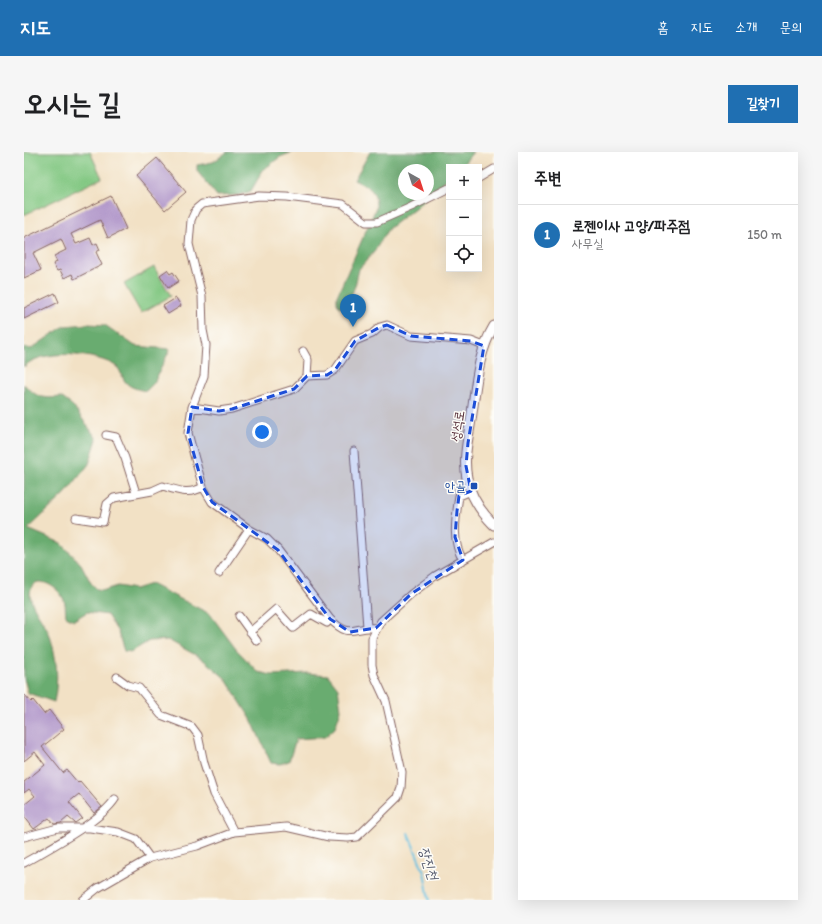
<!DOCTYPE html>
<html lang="ko">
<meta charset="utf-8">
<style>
:root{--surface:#fff;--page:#f6f6f6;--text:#202124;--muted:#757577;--line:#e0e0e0;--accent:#1f6fb2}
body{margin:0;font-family:Itim,"Poor Story",sans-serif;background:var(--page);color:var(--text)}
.controls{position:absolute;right:12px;top:12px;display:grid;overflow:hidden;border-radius:0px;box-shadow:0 4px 16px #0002}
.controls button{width:36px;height:36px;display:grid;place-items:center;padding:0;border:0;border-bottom:1px solid var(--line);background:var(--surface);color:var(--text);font:20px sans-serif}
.compass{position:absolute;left:374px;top:12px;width:36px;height:36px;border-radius:50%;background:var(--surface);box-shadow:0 4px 16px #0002;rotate:141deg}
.you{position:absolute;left:238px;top:280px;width:14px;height:14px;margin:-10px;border:3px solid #fff;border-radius:50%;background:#1a73e8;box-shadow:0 0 0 6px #1a73e833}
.badge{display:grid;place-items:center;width:26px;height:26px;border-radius:50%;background:var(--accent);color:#fff;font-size:13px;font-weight:700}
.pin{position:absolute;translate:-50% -33px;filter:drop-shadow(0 1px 2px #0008)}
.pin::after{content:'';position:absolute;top:21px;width:14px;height:12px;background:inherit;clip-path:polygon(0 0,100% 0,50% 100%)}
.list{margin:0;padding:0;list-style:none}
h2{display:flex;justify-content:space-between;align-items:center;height:52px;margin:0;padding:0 16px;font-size:17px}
h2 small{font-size:13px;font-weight:400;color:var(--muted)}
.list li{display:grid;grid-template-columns:26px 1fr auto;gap:12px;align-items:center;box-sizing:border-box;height:60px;padding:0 16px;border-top:1px solid var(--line)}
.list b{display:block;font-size:15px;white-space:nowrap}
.list p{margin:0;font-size:13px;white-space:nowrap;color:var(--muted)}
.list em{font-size:13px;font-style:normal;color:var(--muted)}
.icon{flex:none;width:22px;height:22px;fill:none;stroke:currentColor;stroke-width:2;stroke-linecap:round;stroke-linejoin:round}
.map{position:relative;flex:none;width:470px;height:748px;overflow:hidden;border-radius:0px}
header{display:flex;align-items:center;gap:24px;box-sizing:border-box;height:56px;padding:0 20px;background:var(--accent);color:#fff}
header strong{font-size:19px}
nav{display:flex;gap:22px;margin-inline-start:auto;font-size:14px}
.intro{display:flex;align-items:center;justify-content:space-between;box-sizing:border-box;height:96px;padding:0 24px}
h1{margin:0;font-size:28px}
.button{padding:10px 18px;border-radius:0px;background:var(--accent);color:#fff;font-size:14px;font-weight:700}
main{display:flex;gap:24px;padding:0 24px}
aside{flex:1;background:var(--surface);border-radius:0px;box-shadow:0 4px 16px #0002}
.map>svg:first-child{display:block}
</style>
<header>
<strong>지도</strong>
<nav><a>홈</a><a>지도</a><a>소개</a><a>문의</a></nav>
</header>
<div class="intro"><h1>오시는 길</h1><a class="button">길찾기</a></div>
<main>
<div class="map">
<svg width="470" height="748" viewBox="0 0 470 748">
<rect width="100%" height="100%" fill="#fdfcf7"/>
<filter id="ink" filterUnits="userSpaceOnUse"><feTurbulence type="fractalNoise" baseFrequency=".025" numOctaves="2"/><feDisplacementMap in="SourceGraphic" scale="8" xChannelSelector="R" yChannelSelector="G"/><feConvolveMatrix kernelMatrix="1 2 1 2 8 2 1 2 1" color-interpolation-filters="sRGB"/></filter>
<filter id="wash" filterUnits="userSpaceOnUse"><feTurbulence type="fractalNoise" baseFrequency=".012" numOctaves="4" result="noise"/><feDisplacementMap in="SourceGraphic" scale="16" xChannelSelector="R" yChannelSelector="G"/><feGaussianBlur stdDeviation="0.9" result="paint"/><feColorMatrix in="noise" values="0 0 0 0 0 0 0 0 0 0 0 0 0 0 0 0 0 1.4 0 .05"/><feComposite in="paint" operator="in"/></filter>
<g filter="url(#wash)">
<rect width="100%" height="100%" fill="#f2e1c5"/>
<path fill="#82c782" stroke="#667356" d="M 0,0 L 66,0 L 78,26 L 0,63 Z
M 130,115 L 147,144 L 117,161 L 100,132 Z"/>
<path fill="#69ac70" stroke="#5a664e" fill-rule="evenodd" d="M 203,0 L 269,0 L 256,5 L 239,18 L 227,39 L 215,43 L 193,44 L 173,19 L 173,13 L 189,10 Z
M 346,0 L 449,0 L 437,15 L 425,15 L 425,25 L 392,55 L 364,77 L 350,100 L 335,117 L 331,134 L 324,151 L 320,155 L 315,155 L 313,151 L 313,144 L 352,56 C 352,37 346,36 330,28 ZM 380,18 L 404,18 L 404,42 L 380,42 Z
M 64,172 L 81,173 L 111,194 L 146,197 L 130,231 L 122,239 C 112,237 103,235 99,226 C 97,222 96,218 93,215 C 75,201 16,196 0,215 L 0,195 L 7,197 L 40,174 Z
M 0,232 C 13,246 19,247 37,245 L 49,254 L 73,287 L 65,312 L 41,342 L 4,377 L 37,391 L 57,412 L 67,431 L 73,437 L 81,438 L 94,434 L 111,437 L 127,432 L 186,462 L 212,497 L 234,520 L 248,523 L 283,521 L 304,523 L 314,536 L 317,558 L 311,576 L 301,585 L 272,587 L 265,609 L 256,612 L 247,611 L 227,567 L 201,526 L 177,506 L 144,488 L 125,489 L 107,500 L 100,499 L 94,480 L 83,463 L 63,460 L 50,468 L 42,464 C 41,458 42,451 39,446 C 35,436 12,421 7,437 C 2,450 21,470 25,481 C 33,504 35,527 30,550 L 4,541 L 0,526 Z"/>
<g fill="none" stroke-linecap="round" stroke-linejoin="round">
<path stroke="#64c1e2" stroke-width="2" d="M 384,681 L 400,720 L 405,748"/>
</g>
<g id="blocks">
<path fill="#b299cb" d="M 133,6 L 162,40 L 141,58 L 112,24 Z
M 87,44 L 102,77 L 84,86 L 76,68 L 47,82 L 52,92 L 66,86 L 69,93 L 73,91 L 76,98 L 72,100 L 78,113 L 50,127 L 48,122 L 40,126 L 36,118 L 33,119 L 29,112 L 33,110 L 30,104 L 42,98 L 37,87 L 9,101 L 17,118 L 0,126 L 0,86 Z
M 143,118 L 146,122 L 149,120 L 155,129 L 144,136 L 136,123 Z
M 31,141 L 35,150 L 0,167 L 0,156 Z
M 152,146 L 157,154 L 144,162 L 139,154 Z
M 0,542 L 7,550 L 9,548 L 20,562 L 25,558 L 40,577 L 18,595 L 39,621 L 43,618 L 54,631 L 56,629 L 78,655 L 70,661 L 55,642 L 45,650 L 58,666 L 51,671 L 44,665 L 37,671 L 30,672 L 25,666 L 10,677 L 0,664 L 0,653 L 11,644 L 5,637 L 0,641 L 0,630 L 21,613 L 11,600 L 0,609 Z"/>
</g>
</g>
<g filter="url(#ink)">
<use href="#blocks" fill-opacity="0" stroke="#856361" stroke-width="1"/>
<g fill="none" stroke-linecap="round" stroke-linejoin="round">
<defs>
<path id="minor" d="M 455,26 L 470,17
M 279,199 L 284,208 L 283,224
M 168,255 L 195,259 L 208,257 L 270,237 L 283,224 L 303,223 L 311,218 L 331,189 L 348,182 L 356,175 L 363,173 L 387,184 L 447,189 L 460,194
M 82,283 L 92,285 L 101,306 L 112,341
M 330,299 L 343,475
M 52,366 L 79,370 L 83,352 L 90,346 L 128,339 L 139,334 C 155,339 165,343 179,335
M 439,408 C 427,389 432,365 435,344 L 447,339
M 195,421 L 225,377
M 215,464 L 233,489
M 352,476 C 328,474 327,488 306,467 L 254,398 L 243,387 L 225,377 L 188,350 L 179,335 L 171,307 L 164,281 L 168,255 L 180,224 L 182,193 L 179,178 L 178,144 L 165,92 L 167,68 L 172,57 L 178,52 L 235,44 L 263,45 L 319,52 L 342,70 L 353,70 L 387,55 L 425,36
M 226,480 L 252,457 L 269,476 L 287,462 L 303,471 L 306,467
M 93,525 L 104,533 L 115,536 L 137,563 L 168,575 L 174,583 L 180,611 L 190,642 L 210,680
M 0,685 L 34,676 L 66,676 L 94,680 L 112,687 L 126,706 L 173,694 L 210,680 L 262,675 L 305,685 L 324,686 L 333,685 L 374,645 L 377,636 L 378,620 L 362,549 L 350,523 L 348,513 L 348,486 L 357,469 L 387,442 L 411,424 L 470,390
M 0,711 C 24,697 77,669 91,647
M 59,748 L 74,736 L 126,706"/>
<path id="tertiary" d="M 470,174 C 453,202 452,236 447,268 C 444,286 439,307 443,326 C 446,343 457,360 470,373"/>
</defs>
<use href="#minor" stroke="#856361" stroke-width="9"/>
<use href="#tertiary" stroke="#856361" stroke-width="11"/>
<use href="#minor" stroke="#fff" stroke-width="7"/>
<use href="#tertiary" stroke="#fff" stroke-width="9"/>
</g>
</g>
<path fill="#1d4ed8" fill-opacity="0.2" stroke="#1d4ed8" stroke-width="3" stroke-dasharray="8 5" stroke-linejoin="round" d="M 363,173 L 387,184 L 447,189 L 460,194 L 444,291 L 442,314 L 447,339 L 435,344 L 433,359 L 431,385 L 439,408 L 387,442 L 352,476 L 326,480 L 306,467 L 254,398 L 188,350 L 179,335 L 164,281 L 168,255 L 195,259 L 208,257 L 270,237 L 283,224 L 303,223 L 311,218 L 331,189 L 356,175 Z"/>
<rect fill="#1a4fb4" stroke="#fdfcf7" stroke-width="1.5" x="446" y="330" width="8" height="8" rx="2"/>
<g text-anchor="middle" stroke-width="3" stroke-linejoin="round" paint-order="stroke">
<g font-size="13" fill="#4a1f2b" stroke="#fdfcf7">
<text transform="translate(433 274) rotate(-82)" y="5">성석로</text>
</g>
<g font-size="13" fill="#164399" stroke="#fdfcf7" text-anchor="end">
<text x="442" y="339">안골</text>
</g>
<g font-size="14" font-style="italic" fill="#53586b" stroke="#fdfcf7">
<text transform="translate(405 711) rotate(72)" y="5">장진천</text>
</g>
</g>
</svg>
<div class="controls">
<button>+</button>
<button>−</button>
<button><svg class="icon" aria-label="locate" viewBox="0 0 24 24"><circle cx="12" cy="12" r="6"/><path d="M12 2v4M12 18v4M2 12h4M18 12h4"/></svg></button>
</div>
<svg class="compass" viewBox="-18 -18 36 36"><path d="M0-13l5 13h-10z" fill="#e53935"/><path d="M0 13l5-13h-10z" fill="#757577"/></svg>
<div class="you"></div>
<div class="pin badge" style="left:329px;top:175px">1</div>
</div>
<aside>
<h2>주변<small></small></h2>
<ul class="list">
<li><span class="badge">1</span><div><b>로젠이사 고양/파주점</b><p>사무실</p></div><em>150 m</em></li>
</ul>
</aside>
</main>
